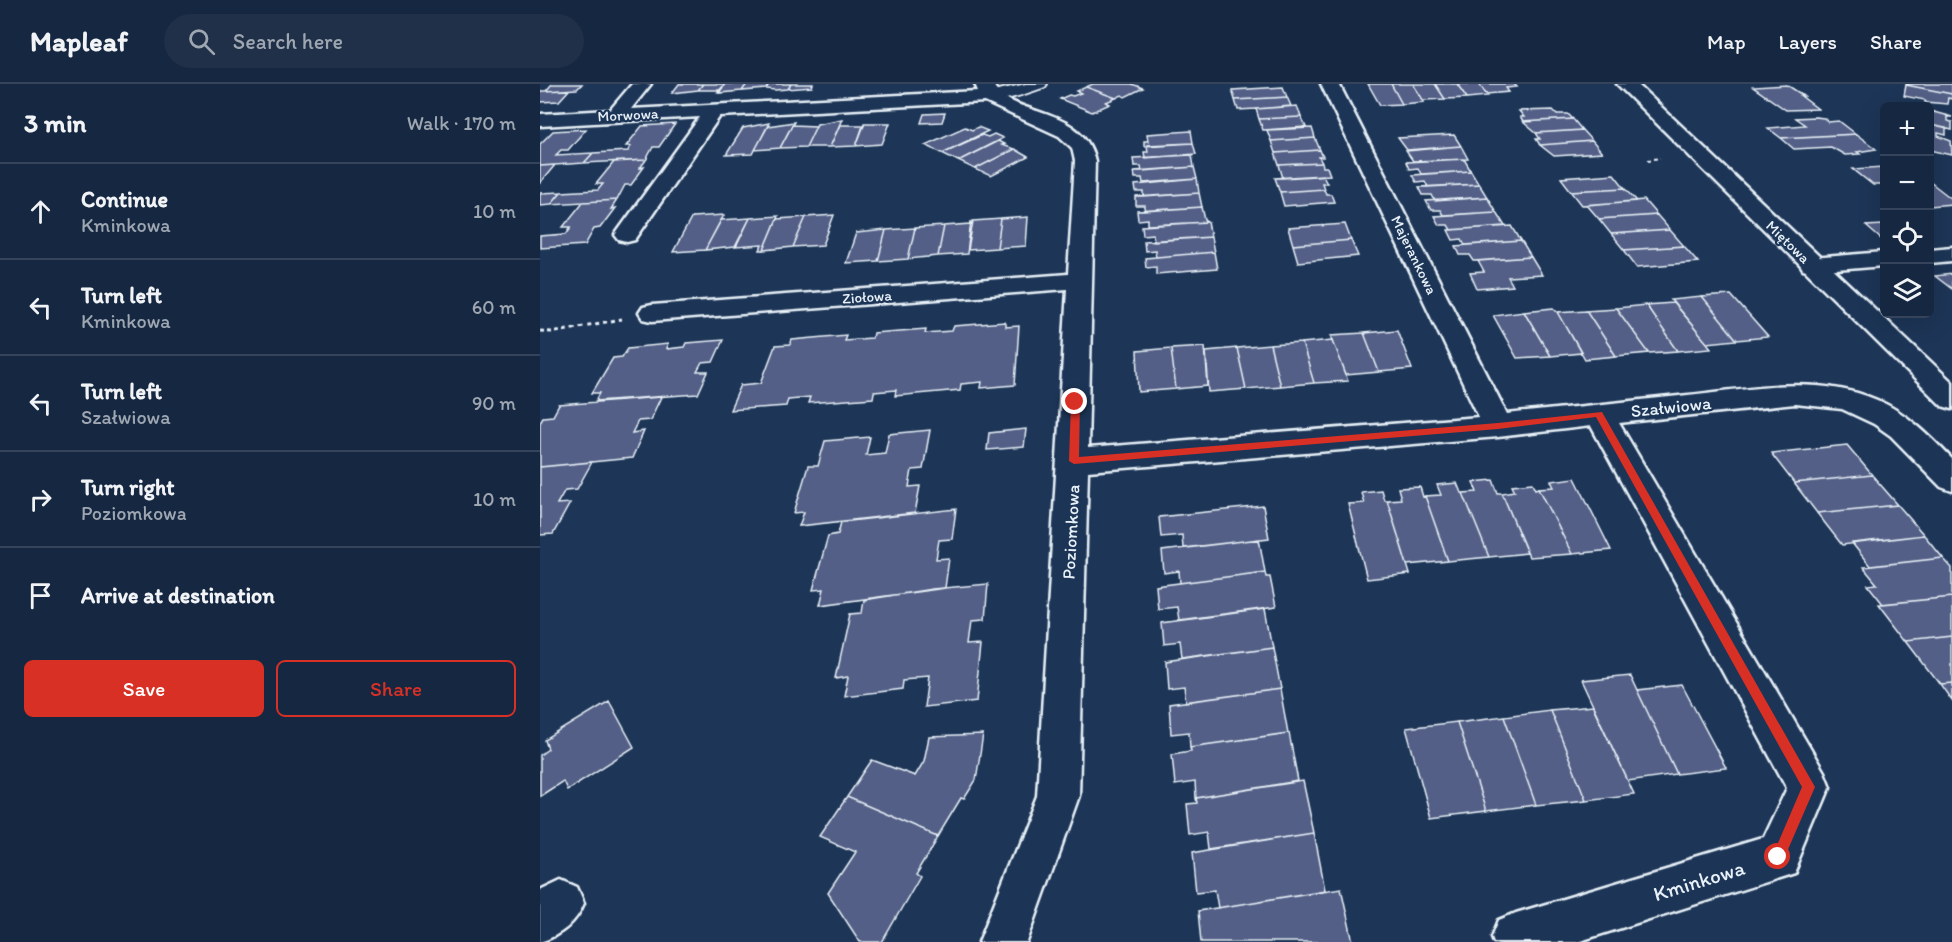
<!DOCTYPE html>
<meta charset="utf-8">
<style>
:root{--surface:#162841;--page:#1f3048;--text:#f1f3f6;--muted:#9ea6b1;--line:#35445a;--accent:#d93025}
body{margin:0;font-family:Itim,sans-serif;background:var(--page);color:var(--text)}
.controls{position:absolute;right:18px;top:18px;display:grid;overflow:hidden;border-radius:9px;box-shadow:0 6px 24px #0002}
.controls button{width:54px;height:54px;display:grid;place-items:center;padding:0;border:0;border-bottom:2px solid var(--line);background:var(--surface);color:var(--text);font:30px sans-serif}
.stop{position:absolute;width:18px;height:18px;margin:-14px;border:4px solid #d93025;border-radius:50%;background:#fff}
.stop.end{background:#d93025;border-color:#fff;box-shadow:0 2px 6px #0008}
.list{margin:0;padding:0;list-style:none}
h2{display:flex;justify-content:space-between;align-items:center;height:78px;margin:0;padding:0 24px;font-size:26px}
h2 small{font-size:20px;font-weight:400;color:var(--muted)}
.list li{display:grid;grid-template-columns:39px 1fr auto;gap:18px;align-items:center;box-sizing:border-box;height:96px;padding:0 24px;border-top:2px solid var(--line)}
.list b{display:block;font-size:22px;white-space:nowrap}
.list p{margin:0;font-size:20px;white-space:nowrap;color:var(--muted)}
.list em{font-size:20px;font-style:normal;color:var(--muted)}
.actions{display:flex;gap:12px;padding:18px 24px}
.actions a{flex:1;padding:14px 0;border:2px solid var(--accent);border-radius:9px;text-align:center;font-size:21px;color:var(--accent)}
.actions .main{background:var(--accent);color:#fff}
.icon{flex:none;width:33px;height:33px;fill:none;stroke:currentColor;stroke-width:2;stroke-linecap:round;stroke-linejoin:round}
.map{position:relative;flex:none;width:1412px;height:858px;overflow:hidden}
header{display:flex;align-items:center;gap:36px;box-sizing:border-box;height:84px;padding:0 30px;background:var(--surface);border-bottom:2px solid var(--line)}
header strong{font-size:28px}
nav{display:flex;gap:33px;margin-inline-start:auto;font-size:21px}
.search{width:420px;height:54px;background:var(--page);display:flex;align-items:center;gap:15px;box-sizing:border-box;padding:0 21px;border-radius:33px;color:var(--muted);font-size:22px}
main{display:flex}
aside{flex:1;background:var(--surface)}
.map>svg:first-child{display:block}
</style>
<header>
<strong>Mapleaf</strong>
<div class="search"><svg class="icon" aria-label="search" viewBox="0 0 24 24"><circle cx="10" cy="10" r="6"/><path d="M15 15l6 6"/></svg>Search here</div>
<nav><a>Map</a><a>Layers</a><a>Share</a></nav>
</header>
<main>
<aside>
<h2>3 min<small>Walk · 170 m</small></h2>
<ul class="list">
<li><svg class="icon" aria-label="ahead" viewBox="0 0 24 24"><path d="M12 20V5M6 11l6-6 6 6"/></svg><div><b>Continue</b><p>Kminkowa</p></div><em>10 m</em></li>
<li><svg class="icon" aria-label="left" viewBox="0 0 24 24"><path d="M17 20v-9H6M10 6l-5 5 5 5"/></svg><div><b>Turn left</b><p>Kminkowa</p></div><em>60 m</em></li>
<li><svg class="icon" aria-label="left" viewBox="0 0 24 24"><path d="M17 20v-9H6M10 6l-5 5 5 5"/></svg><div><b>Turn left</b><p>Szałwiowa</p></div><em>90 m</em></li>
<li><svg class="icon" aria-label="right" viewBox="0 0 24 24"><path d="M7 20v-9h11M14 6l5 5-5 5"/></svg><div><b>Turn right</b><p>Poziomkowa</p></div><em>10 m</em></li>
<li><svg class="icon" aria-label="arrive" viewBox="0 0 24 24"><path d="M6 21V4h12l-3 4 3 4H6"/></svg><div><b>Arrive at destination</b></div></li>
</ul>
<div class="actions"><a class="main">Save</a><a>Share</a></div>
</aside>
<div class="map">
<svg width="1412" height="858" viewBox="0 0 1412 858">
<rect width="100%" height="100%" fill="#1d3557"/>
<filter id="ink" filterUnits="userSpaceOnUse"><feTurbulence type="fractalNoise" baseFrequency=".0167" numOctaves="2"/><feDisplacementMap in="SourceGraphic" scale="12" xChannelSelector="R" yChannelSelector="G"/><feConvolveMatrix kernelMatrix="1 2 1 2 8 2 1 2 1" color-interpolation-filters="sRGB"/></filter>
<g filter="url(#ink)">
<path fill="#535e86" stroke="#e8f1f8" stroke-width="1.5" d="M 42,0 L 37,5 L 6,7 L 12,0 Z
M 139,0 L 163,0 L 158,6 L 132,9 Z
M 163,0 L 185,0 L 177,9 L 179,6 L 158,6 Z
M 185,0 L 207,0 L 202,7 L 179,9 Z
M 207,0 L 229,0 L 226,5 L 202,7 Z
M 229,0 L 251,0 L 248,5 L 235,6 L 226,5 Z
M 251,0 L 273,0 L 272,3 L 248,5 Z
M 553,0 L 592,0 L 603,4 L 585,13 L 582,11 L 576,14 L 546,3 Z
M 828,0 L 851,0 L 862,20 L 840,21 Z
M 851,0 L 873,0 L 884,18 L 862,20 Z
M 873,0 L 895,0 L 905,15 L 883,16 Z
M 895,0 L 917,0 L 927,14 L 905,15 Z
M 917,0 L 939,0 L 948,12 L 927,14 Z
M 939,0 L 974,0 L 977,3 L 966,4 L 969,8 L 946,10 Z
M 1412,0 L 1412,10 L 1366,1 L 1366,0 Z
M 1247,1 L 1264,12 L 1261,12 L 1278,25 L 1246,26 L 1213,3 Z
M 1366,1 L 1412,10 L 1412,15 L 1408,14 L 1407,20 L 1385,18 L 1385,16 L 1364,12 Z
M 546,3 L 576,14 L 566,18 L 570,20 L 552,28 L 520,15 L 529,11 L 533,12 L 541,9 L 537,7 Z
M 743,3 L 747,13 L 695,16 L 692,6 Z
M 29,6 L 19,17 L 0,18 L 0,7 Z
M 747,13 L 751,22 L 716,25 L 698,26 L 695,16 Z
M 757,22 L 761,33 L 719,35 L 716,25 Z
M 1013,26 L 1017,30 L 1028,30 L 1033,35 L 983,38 L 980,33 L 984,33 L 979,27 Z
M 1390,27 L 1412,33 L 1407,33 L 1407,37 L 1412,38 L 1412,46 L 1390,41 Z
M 405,29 L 402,38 L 381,39 L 384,30 Z
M 761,33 L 766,43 L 723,46 L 719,35 Z
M 1275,33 L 1284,34 L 1288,38 L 1299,37 L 1316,50 L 1241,54 L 1228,44 L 1265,41 L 1255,34 Z
M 302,35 L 290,63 L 266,63 L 277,40 Z
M 1033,35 L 1042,46 L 996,49 L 983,38 Z
M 254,38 L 240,64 L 215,66 L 228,42 Z
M 229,39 L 213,70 L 186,71 L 203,44 Z
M 324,39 L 350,39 L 342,60 L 316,62 Z
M 135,40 L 119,63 L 113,63 L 106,76 L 44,79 L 53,69 L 88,67 L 91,62 L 86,62 L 102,42 Z
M 252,41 L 276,42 L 266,63 L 240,64 Z
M 300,41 L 324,41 L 316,62 L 290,63 Z
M 1390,41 L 1406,44 L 1406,51 L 1398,49 L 1398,52 L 1411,57 L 1412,71 L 1390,66 Z
M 425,43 L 432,46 L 438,43 L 448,47 L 402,69 L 385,61 Z
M 772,44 L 775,54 L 731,57 L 727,46 Z
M 46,45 L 28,66 L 21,66 L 16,71 L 53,69 L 44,79 L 0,82 L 0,60 L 13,47 Z
M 1042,46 L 1052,57 L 1000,61 L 996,55 L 1000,55 L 996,49 Z
M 651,47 L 653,59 L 604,62 L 604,57 L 608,57 L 607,50 Z
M 454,50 L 463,54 L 418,77 L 402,69 L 442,51 L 448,53 Z
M 1316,50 L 1336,65 L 1317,68 L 1320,70 L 1305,71 L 1291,63 L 1254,65 L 1241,54 Z
M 914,51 L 921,62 L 867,66 L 858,54 Z
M 775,54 L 780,66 L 735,69 L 731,57 Z
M 458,57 L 464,60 L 461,61 L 474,65 L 435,85 L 418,77 Z
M 1052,57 L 1062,69 L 1014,72 L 1000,61 Z
M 653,59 L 656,70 L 605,74 L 604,68 L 608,68 L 607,61 Z
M 921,62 L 928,75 L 873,77 L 866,67 Z
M 474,65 L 488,73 L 451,92 L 435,85 Z
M 780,66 L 783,73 L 779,73 L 782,79 L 739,81 L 735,69 Z
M 652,71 L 654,83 L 602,87 L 601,82 L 594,82 L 593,74 Z
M 924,75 L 931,87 L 881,90 L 878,84 L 869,85 L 866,78 Z
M 106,76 L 100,84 L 104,83 L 91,101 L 85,101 L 77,116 L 11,120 L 21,108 L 58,106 L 63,100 L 56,100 L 74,78 Z
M 782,79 L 783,83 L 787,83 L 790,91 L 743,94 L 739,81 Z
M 15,81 L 0,99 L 0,82 Z
M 654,83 L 657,95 L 603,99 L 602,94 L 595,94 L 594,87 Z
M 1344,83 L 1344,101 L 1333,101 L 1313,85 Z
M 931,87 L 939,100 L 888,103 L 885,97 L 876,98 L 872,91 Z
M 1074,90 L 1085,104 L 1031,107 L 1021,94 Z
M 783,91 L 787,99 L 782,99 L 784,105 L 740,108 L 735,94 Z
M 657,95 L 659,109 L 604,113 L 604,108 L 596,108 L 595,101 Z
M 1390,98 L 1412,115 L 1412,120 L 1390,122 Z
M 939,100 L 947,113 L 895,117 L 892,111 L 883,111 L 879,103 Z
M 1085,104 L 1097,117 L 1042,121 L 1031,107 Z
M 784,105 L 786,110 L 791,110 L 794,118 L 744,122 L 740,108 Z
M 21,108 L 11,120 L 0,121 L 0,109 Z
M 659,109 L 662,123 L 605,127 L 605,122 L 596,122 L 596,113 Z
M 947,113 L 956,128 L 903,131 L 900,126 L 891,126 L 886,117 Z
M 77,116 L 71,125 L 75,124 L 60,144 L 54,145 L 45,161 L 0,164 L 0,152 L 26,150 L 31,143 L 23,143 L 43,118 Z
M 1104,116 L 1117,131 L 1059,135 L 1047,121 Z
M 662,123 L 665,136 L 668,138 L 608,141 L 608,135 L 598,136 L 597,127 Z
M 956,128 L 965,142 L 911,146 L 908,141 L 899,141 L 894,132 Z
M 184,131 L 165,166 L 133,168 L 152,133 Z
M 294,131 L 283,161 L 253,163 L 266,133 Z
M 1117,131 L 1130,146 L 1071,150 L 1059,135 Z
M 238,132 L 224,166 L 220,166 L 222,161 L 196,163 L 210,134 Z
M 266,133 L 253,163 L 224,166 L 237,135 Z
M 488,133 L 486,162 L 457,164 L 461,135 Z
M 210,134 L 195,163 L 165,166 L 181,136 Z
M 461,135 L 457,164 L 428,166 L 433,137 Z
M 431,137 L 427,170 L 398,172 L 404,142 L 431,140 Z
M 668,138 L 671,153 L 614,157 L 613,150 L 603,151 L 602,142 Z
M 805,140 L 811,156 L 753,161 L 748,144 Z
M 1344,141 L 1344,155 L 1341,155 L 1326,142 Z
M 404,142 L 398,172 L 368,175 L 375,144 Z
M 972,142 L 981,157 L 925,161 L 922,155 L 913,156 L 908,146 Z
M 375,144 L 368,175 L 338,177 L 346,146 Z
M 346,146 L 338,177 L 306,179 L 316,149 Z
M 1130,146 L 1144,162 L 1084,166 L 1071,150 Z
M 671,153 L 674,168 L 616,173 L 615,166 L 605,167 L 604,157 Z
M 811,156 L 818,172 L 758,178 L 753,161 Z
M 981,157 L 991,173 L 934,177 L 930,171 L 920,171 L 916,162 Z
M 1144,162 L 1158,178 L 1097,183 L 1084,166 Z
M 674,168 L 677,185 L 616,190 L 616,182 L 606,183 L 605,174 Z
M 991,173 L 1002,191 L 968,193 L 973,202 L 937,205 L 930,189 L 944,188 L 938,177 Z
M 1412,190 L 1412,205 L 1395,192 Z
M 1191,211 L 1228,253 L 1197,256 L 1162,213 Z
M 1162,213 L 1197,256 L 1167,259 L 1131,216 Z
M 1133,219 L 1167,259 L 1171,264 L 1138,267 L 1106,221 Z
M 1106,221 L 1138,267 L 1109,269 L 1076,224 Z
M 1014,224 L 1018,228 L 1041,269 L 1010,272 L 984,227 Z
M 1076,224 L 1109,269 L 1076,272 L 1046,226 Z
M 1046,226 L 1076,272 L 1045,275 L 1018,228 Z
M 984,227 L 1010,272 L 977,274 L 953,231 Z
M 465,238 L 465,243 L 479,242 L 475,301 L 441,304 L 442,298 L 421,300 L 420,306 L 355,312 L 356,306 L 334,308 L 333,314 L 268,319 L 270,313 L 258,314 L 248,315 L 246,322 L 190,326 L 201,301 L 221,299 L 235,262 L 250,261 L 252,256 L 306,251 L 304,256 L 332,254 L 333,249 L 386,245 L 385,249 L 412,247 L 414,242 Z
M 857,246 L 872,285 L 839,288 L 824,249 Z
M 824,249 L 839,288 L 806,291 L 791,251 Z
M 183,256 L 173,278 L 162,279 L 157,288 L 168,288 L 158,310 L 56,317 L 60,309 L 52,309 L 73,274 L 82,273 L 88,264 L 128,260 L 126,265 L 144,263 L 146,259 Z
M 793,256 L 808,297 L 774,299 L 762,259 Z
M 762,259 L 774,299 L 740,302 L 730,261 Z
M 730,261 L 740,302 L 706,305 L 697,264 Z
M 665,262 L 668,302 L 636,305 L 631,264 Z
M 631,264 L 636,305 L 599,308 L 597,267 Z
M 697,264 L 706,305 L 669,308 L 666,267 Z
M 121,313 L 110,336 L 98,337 L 92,349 L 104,347 L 92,374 L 0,383 L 0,338 L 3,333 L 13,332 L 19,321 Z
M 486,345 L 484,363 L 447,366 L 449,349 Z
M 390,346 L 383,385 L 372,386 L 369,403 L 380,402 L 375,429 L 259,442 L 264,428 L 254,429 L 268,382 L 278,382 L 285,357 L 330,353 L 326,371 L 345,369 L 349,350 Z
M 1307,361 L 1332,391 L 1254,399 L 1231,369 Z
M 52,378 L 37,405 L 25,406 L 17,420 L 30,419 L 13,450 L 0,451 L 0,383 Z
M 1332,391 L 1358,421 L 1277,429 L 1254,399 Z
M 1035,394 L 1071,466 L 1032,470 L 999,404 L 1014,403 L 1011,397 Z
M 953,396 L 958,409 L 962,409 L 987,469 L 949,473 L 923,409 L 937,408 L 933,398 Z
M 917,399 L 921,409 L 923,409 L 949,473 L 908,477 L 885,412 L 901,411 L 897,401 Z
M 993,399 L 996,405 L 999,404 L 1032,470 L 989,473 L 962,409 L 975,407 L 972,401 Z
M 880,403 L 883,413 L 885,412 L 908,477 L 867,481 L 847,416 L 861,415 L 858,404 Z
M 841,406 L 844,416 L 847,416 L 870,490 L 827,495 L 808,420 L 824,419 L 821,408 Z
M 1358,421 L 1384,451 L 1302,461 L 1277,429 Z
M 723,422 L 729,454 L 643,464 L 642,451 L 621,453 L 619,433 Z
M 416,425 L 412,455 L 399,456 L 396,475 L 409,474 L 405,504 L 280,521 L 284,505 L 273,506 L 288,452 L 298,450 L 301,438 Z
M 1384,451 L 1403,474 L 1330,482 L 1312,459 Z
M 719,455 L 725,488 L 640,499 L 639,487 L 624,489 L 622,467 Z
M 1403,474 L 1412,484 L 1412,513 L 1343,520 L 1328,501 L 1337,500 L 1323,483 Z
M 725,488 L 726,493 L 730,493 L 736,523 L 639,536 L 637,523 L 618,525 L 616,502 Z
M 448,500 L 445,535 L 432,536 L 429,559 L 443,558 L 437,617 L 384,623 L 388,594 L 364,596 L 363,605 L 304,612 L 308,592 L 296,594 L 310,530 L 322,529 L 324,516 L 392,505 Z
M 1412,513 L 1412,553 L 1368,558 L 1339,520 Z
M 725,525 L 732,563 L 642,575 L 640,560 L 624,562 L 622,539 Z
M 1412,553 L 1412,599 L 1400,600 L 1368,558 Z
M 732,563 L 740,605 L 646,618 L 644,603 L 627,605 L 625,578 Z
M 1090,591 L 1097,606 L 1137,690 L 1088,697 L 1041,596 Z
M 1412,599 L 1412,617 L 1400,600 Z
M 1142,601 L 1186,684 L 1137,690 L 1097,606 Z
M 740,605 L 748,649 L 650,663 L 649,648 L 631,650 L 629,620 Z
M 69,617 L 94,663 L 27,706 L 23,697 L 0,712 L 0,671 L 8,665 L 5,656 Z
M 1053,622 L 1054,625 L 1094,710 L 1046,716 L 1010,626 Z
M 1010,626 L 1046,716 L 996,721 L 964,632 Z
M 964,632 L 996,721 L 946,727 L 917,638 Z
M 917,638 L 946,727 L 891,734 L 866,644 Z
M 749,649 L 758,697 L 656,714 L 655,698 L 635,701 L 632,670 L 651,667 L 650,663 Z
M 443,651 L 436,696 L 424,715 L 421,714 L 398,752 L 307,713 L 332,676 L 375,692 L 384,677 L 389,653 Z
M 763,697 L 774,749 L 671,765 L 669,748 L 650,751 L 647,720 L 657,719 L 656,714 Z
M 307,713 L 398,752 L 376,789 L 380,792 L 342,858 L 320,858 L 288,809 L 315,768 L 280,753 Z
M 774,749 L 785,806 L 678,824 L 675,806 L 656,808 L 652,769 Z
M 801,804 L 813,858 L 661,858 L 658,827 Z"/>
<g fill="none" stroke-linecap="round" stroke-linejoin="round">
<defs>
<path id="lane" d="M 486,0 L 507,0 L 505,3 C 491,8 453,23 442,12 L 444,9 Z"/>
<path id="street" d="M 92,0 L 111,0 L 91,25 L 438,7 L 435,0 L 453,0 C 468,34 543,20 555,77 L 548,364 L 939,333 L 781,0 L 799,0 L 967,330 C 1025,324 1082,318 1139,312 C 1204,306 1275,289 1337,316 C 1367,329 1390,352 1412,375 L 1412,407 L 1401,403 L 1351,352 L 1334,340 L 1302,325 L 1255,320 L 1079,339 L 1284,688 L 1290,703 L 1254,789 L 1037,858 L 954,858 L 952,853 L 959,836 L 976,829 L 1223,755 L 1247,704 L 1051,342 L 958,353 L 548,387 L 539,712 L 487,858 L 439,858 L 497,712 L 527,205 L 112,237 L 103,235 L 99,229 L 103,223 L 112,221 L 528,190 L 535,77 L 532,64 L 519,52 L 445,18 L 180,32 L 95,156 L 87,158 L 79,156 L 75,151 L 160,33 L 0,42 L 0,30 L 70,26 Z
M 1412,163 L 1412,177 L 1390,179 L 1390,165 Z
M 1344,168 L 1344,182 L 1272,188 L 1263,186 L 1260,181 L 1263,176 L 1272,174 Z
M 21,796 L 37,803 L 44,819 C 36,839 21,851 0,858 L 0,806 Z"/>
<path id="secondary" d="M 1077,0 L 1097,0 L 1412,298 L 1412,325 L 1402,322 Z"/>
</defs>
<use href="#lane" stroke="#e8f1f8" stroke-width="4"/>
<use href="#street" stroke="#e8f1f8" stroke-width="5"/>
<use href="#secondary" stroke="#e8f1f8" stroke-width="5"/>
<path stroke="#e8f1f8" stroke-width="2" stroke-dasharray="3 3" stroke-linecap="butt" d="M 1108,76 L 1120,74"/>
<path stroke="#e8f1f8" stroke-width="3" stroke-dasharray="4 4" stroke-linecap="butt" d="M 0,247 L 11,248 L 82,235"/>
<use href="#lane" fill="#1d3557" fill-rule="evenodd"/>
<use href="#street" fill="#1d3557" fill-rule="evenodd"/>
<use href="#secondary" fill="#1d3557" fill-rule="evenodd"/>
</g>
</g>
<path fill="#d93025" d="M 535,315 L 540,318 L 539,373 L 958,339 L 1062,328 L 1275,703 L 1243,777 L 1238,779 L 1234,777 L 1232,773 L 1262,703 L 1056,333 L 958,345 L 534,380 L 529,377 L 531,318 Z"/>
<g text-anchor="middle" stroke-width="4.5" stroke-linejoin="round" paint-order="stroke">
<g font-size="15" fill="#e8f1f8" stroke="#1d3557">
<text transform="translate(88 31) rotate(-3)" y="5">Morwowa</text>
<text transform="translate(1248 158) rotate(44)" y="5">Miętowa</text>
<text transform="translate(874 171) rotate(64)" y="5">Majerankowa</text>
<text transform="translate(327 213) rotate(-4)" y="5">Ziołowa</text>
</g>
<g font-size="18" fill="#e8f1f8" stroke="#1d3557">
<text transform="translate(1131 323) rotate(-6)" y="6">Szałwiowa</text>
<text transform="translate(531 448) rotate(-87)" y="6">Poziomkowa</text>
</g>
<g font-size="21" fill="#e8f1f8" stroke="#1d3557">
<text transform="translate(1159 797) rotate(-17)" y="7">Kminkowa</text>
</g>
</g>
</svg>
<div class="controls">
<button>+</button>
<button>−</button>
<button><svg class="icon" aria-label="locate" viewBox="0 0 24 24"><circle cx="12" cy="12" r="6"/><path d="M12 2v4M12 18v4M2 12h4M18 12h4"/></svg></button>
<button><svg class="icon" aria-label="layers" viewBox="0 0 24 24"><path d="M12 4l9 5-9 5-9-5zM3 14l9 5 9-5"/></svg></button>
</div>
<div class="stop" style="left:1238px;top:773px"></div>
<div class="stop end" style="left:535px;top:318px"></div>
</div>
</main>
